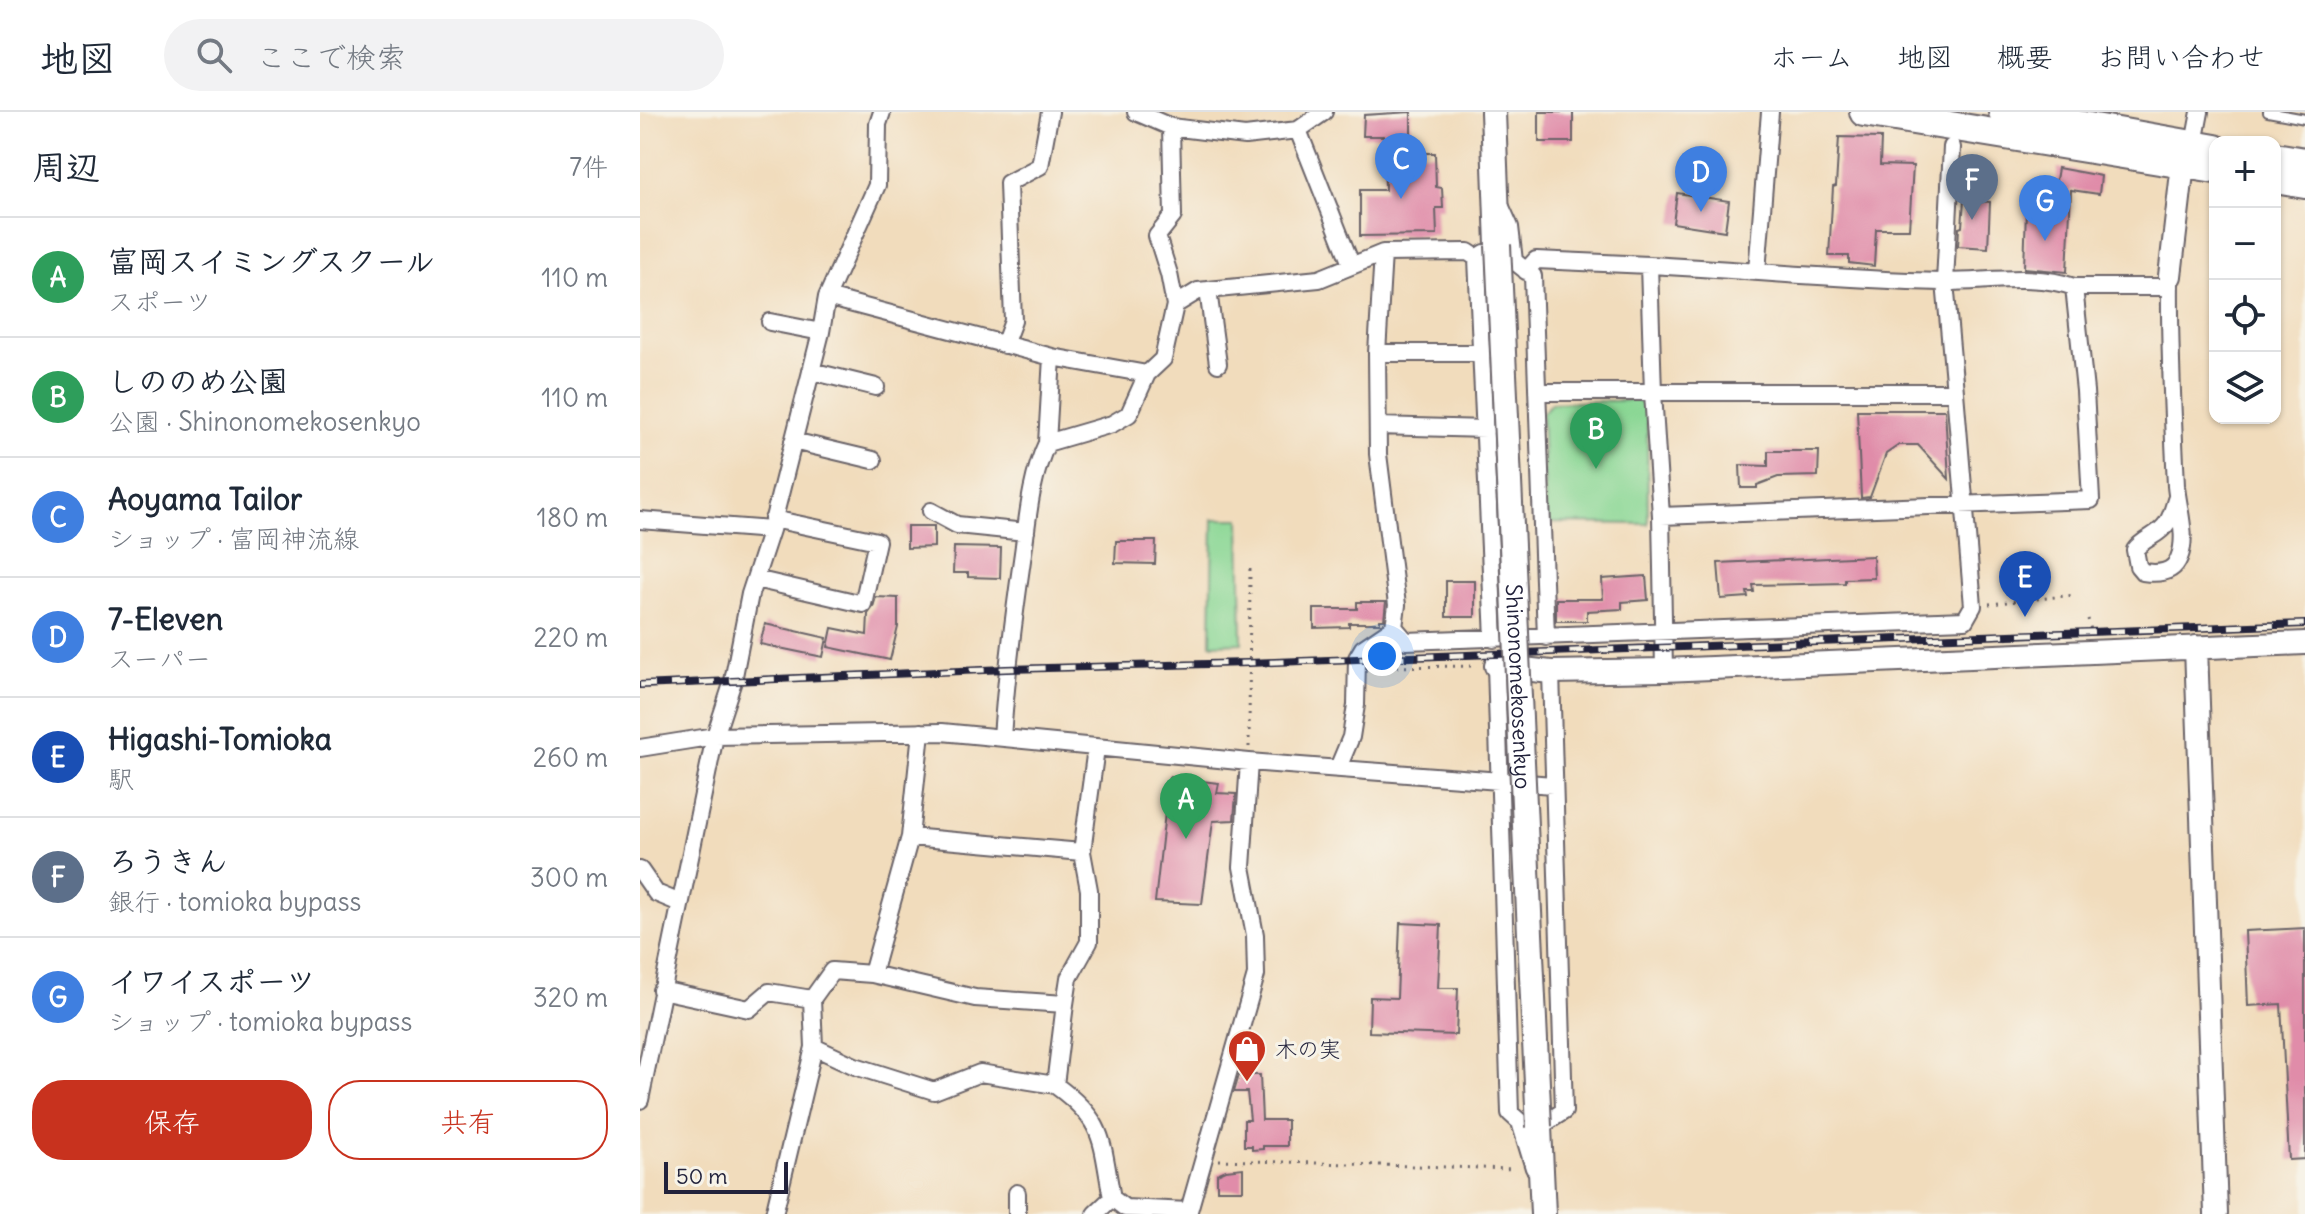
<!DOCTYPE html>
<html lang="ja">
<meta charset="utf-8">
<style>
:root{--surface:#fff;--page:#f2f2f3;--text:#1f2937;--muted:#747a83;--line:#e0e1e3;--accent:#c8321e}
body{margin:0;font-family:Delius,"Klee One",sans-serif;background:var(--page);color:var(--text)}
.controls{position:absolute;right:24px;top:24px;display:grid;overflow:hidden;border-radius:16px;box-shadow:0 2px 6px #0004}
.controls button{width:72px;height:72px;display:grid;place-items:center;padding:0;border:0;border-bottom:2px solid var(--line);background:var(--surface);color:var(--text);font:40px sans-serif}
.scale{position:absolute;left:24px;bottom:20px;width:124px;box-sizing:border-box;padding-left:8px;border:4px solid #22223b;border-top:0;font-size:22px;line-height:28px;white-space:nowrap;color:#22223b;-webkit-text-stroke:6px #f7f3e8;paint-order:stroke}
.you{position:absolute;left:742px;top:544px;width:28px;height:28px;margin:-20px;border:6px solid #fff;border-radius:50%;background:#1a73e8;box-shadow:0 0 0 12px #1a73e833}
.badge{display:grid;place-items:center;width:52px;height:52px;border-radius:50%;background:var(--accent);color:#fff;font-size:26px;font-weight:700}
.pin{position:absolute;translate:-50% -66px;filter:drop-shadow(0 2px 4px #0008)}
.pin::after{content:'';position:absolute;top:42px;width:28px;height:24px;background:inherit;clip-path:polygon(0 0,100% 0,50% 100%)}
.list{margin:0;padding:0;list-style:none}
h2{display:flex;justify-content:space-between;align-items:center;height:104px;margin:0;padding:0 32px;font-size:34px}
h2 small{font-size:26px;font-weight:400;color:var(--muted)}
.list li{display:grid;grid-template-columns:52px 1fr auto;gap:24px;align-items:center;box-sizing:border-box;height:120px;padding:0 32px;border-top:2px solid var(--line)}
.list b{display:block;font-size:30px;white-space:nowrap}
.list p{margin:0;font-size:26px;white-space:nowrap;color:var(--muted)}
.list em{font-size:26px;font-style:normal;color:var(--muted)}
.actions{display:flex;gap:16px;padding:24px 32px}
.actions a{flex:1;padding:18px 0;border:2px solid var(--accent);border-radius:32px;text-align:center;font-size:28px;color:var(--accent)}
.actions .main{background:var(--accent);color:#fff}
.icon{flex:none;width:44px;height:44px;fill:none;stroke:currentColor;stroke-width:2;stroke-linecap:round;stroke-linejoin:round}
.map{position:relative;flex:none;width:1665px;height:1102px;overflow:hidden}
header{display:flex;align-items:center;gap:48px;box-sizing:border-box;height:112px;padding:0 40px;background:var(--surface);border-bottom:2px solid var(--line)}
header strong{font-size:38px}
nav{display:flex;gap:44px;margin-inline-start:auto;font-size:28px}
.search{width:560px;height:72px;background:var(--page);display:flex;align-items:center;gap:20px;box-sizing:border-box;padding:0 28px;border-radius:44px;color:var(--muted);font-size:30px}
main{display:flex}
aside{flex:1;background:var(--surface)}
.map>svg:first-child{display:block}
</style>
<header>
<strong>地図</strong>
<div class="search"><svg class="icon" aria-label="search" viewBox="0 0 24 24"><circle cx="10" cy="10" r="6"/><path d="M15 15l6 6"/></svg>ここで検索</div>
<nav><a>ホーム</a><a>地図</a><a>概要</a><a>お問い合わせ</a></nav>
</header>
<main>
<aside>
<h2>周辺<small>7件</small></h2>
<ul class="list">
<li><span class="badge" style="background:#2e9e5b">A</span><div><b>富岡スイミングスクール</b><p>スポーツ</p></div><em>110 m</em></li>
<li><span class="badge" style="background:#2e9e5b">B</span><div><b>しののめ公園</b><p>公園 · Shinonomekosenkyo</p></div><em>110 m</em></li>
<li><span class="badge" style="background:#3f7fe0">C</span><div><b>Aoyama Tailor</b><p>ショップ · 富岡神流線</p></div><em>180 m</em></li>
<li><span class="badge" style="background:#3f7fe0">D</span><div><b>7-Eleven</b><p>スーパー</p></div><em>220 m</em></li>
<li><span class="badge" style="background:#1a4fb4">E</span><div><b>Higashi-Tomioka</b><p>駅</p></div><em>260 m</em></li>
<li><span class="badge" style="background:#5c6f8a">F</span><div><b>ろうきん</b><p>銀行 · tomioka bypass</p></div><em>300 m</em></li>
<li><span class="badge" style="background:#3f7fe0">G</span><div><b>イワイスポーツ</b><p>ショップ · tomioka bypass</p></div><em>320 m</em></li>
</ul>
<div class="actions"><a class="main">保存</a><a>共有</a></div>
</aside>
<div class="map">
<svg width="1665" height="1102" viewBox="0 0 1665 1102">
<rect width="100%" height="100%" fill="#f7f3e8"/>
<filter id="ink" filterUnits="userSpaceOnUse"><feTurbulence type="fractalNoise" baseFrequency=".0125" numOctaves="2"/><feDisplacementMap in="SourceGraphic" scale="16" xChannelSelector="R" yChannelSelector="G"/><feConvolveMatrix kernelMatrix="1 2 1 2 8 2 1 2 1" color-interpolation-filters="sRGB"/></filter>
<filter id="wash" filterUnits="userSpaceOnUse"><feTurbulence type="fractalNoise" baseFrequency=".006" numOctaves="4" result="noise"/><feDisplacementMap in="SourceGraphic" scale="32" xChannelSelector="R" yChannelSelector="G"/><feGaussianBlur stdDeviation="1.8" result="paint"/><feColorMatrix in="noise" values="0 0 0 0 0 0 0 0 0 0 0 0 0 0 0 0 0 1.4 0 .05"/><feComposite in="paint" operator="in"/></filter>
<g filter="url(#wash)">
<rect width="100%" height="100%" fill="#f1dcbc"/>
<path fill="#8ad794" stroke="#567c68" stroke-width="2" d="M 998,288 L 1007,297 L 1008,412 L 906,411 L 902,302 L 911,291 Z
M 573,407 L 600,407 L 602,531 L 571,532 Z"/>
<g id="blocks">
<path fill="#e08ca9" d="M 771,0 L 771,41 L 795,41 L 796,75 L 802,76 L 803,96 L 796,96 L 797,123 L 720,124 L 720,78 L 745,78 L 744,24 L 723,24 L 724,3 Z
M 899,0 L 933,0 L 933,30 L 899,30 Z
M 1199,25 L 1241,26 L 1240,53 L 1273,54 L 1269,117 L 1236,117 L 1234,154 L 1209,151 L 1209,144 L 1189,144 L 1193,75 L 1196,74 Z
M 1418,56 L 1461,64 L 1459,82 L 1431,78 L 1427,160 L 1384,156 L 1386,98 L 1411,98 Z
M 1037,81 L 1089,89 L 1085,119 L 1033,111 Z
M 1324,88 L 1350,90 L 1348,136 L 1318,134 L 1319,116 L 1322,115 Z
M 1217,298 L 1305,298 L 1309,367 L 1278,333 L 1259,333 L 1246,342 L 1230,385 L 1221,386 Z
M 1128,339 L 1179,339 L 1178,364 L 1138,365 L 1117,373 L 1117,376 L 1101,376 L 1100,353 L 1128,354 Z
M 267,414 L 294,414 L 294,435 L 267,436 Z
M 476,429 L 516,429 L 515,452 L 475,451 Z
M 314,435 L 361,436 L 360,466 L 328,465 L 328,461 L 313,461 Z
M 1233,444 L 1234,466 L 1205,467 L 1205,471 L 1113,473 L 1114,480 L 1107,480 L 1108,485 L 1081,487 L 1078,451 Z
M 1006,464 L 1008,488 L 982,490 L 982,497 L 947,499 L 947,509 L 916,509 L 916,487 L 963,487 L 962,467 Z
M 806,469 L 835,469 L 835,505 L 806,505 Z
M 236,485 L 258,486 L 258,515 L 250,548 L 188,535 L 192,516 L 227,523 L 228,502 L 233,495 Z
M 717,490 L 746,490 L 744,508 L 740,508 L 740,511 L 709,511 L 709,515 L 674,516 L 674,497 L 717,497 Z
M 125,512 L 187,526 L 183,545 L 120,532 Z
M 529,665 L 579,671 L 577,681 L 596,682 L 594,708 L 573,709 L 562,792 L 515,790 Z
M 760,811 L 801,813 L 798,876 L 818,876 L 816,923 L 729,920 L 730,885 L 757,886 Z
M 1665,816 L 1665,1047 L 1649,1048 L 1641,892 L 1608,894 L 1605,819 Z
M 599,963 L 620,963 L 622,1008 L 647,1008 L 647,1034 L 623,1034 L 623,1037 L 612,1038 L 612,1034 L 604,1034 L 604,1008 L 610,1008 L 607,980 L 594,980 Z
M 603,1056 L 603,1078 L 577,1078 L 577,1062 L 586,1058 Z"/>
</g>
</g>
<g filter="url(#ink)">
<use href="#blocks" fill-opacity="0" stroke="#6a6368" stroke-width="2"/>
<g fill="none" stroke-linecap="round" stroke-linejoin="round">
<defs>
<path id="lane" d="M 1628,0 L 1665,7"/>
<path id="street" d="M 496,0 L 531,15 L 605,24 L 658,18 L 684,0
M 531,15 L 533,104 L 517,124 L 529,162 L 535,193
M 658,18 L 711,152
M 1553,37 L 1560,0
M 861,95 L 870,115 L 874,149 L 893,164 L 906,525
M 845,141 L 837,146 L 854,527
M 886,159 L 896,148 L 1009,153
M 1117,159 L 1130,0
M 1530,166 C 1529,236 1533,304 1536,374 C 1538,397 1548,425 1539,446 C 1533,462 1517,462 1503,460 L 1498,454 L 1495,438 C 1503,426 1519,424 1527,411 C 1532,404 1534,393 1537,385
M 1434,175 L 1445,279 L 1451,388 L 1021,404 L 1013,281 L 1009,153 C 1107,158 1204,168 1301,170 C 1344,171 1393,160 1434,175 L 1530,175
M 568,178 L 578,252
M 187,185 L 412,245 L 507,262 L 523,247 L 535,193 L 558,179 L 679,167 L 743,141 L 828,140 L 837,146
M 130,210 L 181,220
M 364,233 L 373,209 L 368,71 L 400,54 L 410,0
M 737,241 L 843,241
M 171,259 L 236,275
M 897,280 L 1315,280 L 1305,170 L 1312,35
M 738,314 L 846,317
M 153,329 L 233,348
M 407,331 L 412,245
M 291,399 L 317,413 L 386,420
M 1021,404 L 1024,558
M 0,408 L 131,418
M 115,467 L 223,492 L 237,429 L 133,407
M 754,515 L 766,529 L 1325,508 L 1333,494 L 1315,280
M 856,554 L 870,1001 L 880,1010 L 894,1056
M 362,626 C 366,564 374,503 383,441 C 388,404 391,365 407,331 L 472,312 L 489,302 L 507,262
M 0,636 L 75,624 L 93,569 L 110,482 L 131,418 L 181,220 L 187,185 L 237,73 L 238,12 L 242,0
M 698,656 L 711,625 L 716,593 L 717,546 L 723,536 L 754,515 L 757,493 L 738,342 L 737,241 L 743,141
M 270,725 L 442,740
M 0,758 L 16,781 L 40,791
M 232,862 L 270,725 L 281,620
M 21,878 L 109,897 L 129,880 L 172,887 L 192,859 L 232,862 L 335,886 L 425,892 L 429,866 L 449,830 L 449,778 L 442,740 L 456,636
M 425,892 L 415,973 C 466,1010 461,1028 472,1086 L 485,1096 L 549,1099
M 174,935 L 215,954 L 294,979 L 340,961 L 415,973
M 0,988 L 75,624 L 302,620 L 609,650 L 913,673
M 899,1015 L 924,999 L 911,560
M 377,1081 L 377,1102
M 134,1102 L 174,935 L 172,887
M 455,1102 L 472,1086
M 548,1102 L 616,863 L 615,823 L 602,755 L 609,650"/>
<path id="secondary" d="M 1530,164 L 1543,52
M 1556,535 L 1576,1102
M 856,554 L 911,560 L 1024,558 L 1665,531"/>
<path id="primary" d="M 853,0 L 858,133
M 899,1015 L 903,1102"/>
<path id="highway" d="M 1224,0 L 1575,57
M 1363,0 L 1575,37
M 1635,45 L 1665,50
M 1635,67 L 1665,72"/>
</defs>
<use href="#lane" stroke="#6a6368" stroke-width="12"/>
<use href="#street" stroke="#6a6368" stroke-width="20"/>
<use href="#secondary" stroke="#6a6368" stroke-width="26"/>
<use href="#primary" stroke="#6a6368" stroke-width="28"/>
<use href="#highway" stroke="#6a6368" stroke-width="32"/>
<path stroke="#6a6368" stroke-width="3" stroke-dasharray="2 6" stroke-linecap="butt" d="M 1349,492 L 1435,483
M 1448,507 L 1452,522
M 733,555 L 837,554
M 609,635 L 610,452
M 579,1048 L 873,1057"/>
<use href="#lane" stroke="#fff" stroke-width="8"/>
<use href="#street" stroke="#fff" stroke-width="16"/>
<use href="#secondary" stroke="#fff" stroke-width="22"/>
<use href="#primary" stroke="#fff" stroke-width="24"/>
<use href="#highway" stroke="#fff" stroke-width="28"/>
<defs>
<path id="rail" d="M 0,573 L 366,557 L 608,551 L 1665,512"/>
</defs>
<use href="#rail" stroke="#22223b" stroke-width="8"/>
<use href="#rail" stroke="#f7f3e8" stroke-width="5" stroke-dasharray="15" stroke-linecap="butt"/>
<defs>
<g id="primary-bridge">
<path id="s1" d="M 858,133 L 899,1015"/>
</g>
</defs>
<use href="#primary-bridge" stroke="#6a6368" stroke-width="28" stroke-linecap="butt"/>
<use href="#primary-bridge" stroke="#fff" stroke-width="24"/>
</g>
</g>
<defs>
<symbol id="shop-pin" viewBox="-11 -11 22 30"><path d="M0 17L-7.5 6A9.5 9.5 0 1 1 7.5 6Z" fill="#c8321e" stroke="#f7f3e8"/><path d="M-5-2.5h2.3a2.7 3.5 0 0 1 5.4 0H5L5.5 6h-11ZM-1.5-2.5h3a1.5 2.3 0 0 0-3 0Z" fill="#fff"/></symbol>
</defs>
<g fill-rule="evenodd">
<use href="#shop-pin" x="585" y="915" width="44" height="60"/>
</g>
<g text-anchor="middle" stroke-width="6" stroke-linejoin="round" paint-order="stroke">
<g font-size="22" fill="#22223b" stroke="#f7f3e8">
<text dy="8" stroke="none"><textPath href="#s1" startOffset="442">Shinonomekosenkyo</textPath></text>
</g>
<g font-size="22" fill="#22223b" stroke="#f7f3e8" text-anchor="start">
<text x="635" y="945">木の実</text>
</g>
</g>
</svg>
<div class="controls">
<button>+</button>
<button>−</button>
<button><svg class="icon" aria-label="locate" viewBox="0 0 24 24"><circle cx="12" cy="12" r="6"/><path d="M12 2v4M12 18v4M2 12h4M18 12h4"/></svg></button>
<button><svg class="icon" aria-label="layers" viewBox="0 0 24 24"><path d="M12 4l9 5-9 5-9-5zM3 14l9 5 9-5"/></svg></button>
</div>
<div class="scale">50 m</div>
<div class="you"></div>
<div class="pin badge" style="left:546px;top:727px;background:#2e9e5b">A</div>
<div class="pin badge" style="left:956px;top:357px;background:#2e9e5b">B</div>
<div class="pin badge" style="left:761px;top:87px;background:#3f7fe0">C</div>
<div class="pin badge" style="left:1061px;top:100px;background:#3f7fe0">D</div>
<div class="pin badge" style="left:1385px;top:505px;background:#1a4fb4">E</div>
<div class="pin badge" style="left:1332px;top:108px;background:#5c6f8a">F</div>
<div class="pin badge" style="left:1405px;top:129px;background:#3f7fe0">G</div>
</div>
</main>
